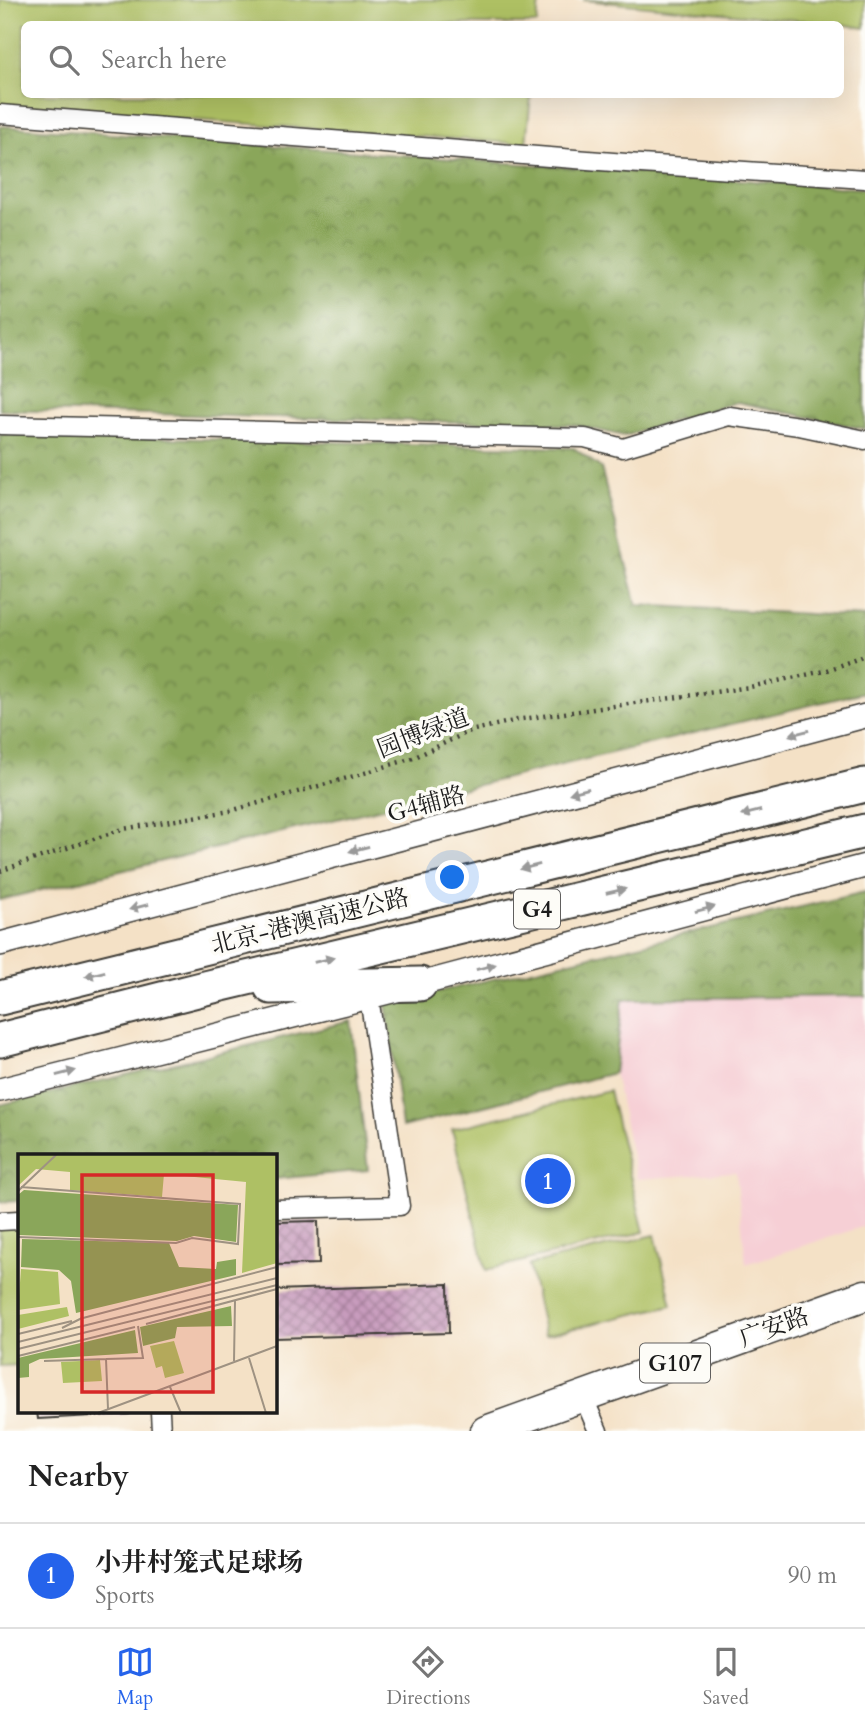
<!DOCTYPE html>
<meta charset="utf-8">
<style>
:root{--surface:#fff;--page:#f6f6f6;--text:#222;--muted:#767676;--line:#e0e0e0;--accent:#2563eb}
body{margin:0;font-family:Cardo,"Noto Serif SC",serif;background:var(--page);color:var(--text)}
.you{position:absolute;left:453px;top:878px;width:24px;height:24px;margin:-18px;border:5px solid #fff;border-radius:50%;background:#1a73e8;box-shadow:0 0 0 10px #1a73e833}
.badge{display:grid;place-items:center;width:46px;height:46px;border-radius:50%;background:var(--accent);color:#fff;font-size:23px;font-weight:700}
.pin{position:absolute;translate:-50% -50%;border:4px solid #fff;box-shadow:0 2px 7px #0006}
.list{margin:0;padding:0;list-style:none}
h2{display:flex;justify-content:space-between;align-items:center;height:91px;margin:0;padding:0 28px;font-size:30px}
h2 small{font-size:23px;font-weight:400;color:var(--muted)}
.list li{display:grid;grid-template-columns:46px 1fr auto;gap:21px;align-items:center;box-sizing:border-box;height:105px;padding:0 28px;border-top:2px solid var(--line)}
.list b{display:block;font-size:26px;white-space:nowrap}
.list p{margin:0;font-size:23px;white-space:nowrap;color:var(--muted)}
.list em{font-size:23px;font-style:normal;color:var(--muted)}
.icon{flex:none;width:38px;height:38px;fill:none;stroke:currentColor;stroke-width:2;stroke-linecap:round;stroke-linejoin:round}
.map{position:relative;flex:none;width:865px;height:1431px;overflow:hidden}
.search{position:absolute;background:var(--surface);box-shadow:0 7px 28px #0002;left:21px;right:21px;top:21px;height:77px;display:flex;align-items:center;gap:18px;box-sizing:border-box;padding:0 24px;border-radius:10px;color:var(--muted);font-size:26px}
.sheet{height:196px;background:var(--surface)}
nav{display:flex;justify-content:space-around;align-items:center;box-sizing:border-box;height:98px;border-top:2px solid var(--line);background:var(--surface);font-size:19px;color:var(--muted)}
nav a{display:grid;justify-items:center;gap:4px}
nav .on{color:var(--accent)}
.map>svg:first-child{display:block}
</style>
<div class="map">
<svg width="865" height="1431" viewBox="0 0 865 1431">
<defs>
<pattern id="forest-crowns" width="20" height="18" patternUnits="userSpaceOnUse" patternTransform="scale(1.75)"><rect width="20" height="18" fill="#8aa65a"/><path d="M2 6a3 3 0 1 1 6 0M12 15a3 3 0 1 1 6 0" fill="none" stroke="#70864a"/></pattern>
<pattern id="building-cross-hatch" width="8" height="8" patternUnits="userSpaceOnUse" patternTransform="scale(1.75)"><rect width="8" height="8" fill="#c89bbd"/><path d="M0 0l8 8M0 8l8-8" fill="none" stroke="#a27e99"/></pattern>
</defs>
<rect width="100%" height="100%" fill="#fdfcf7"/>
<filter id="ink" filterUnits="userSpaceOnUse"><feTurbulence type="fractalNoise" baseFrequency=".0143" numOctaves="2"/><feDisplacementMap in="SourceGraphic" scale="14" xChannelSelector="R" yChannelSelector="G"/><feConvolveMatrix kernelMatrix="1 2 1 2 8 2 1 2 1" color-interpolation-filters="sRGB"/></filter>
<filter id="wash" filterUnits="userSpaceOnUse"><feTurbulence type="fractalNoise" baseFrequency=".00686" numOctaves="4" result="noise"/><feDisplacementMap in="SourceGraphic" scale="28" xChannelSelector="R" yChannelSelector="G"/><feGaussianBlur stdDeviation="1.57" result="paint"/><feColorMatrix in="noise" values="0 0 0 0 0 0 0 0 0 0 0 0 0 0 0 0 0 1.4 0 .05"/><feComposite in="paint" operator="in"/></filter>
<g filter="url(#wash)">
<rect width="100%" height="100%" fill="#f4e1c6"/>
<path fill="#f6cfd5" d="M 865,996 L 865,1226 L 746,1264 L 736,1172 L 637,1179 L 614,1073 L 622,999 Z"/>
<path fill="#aec064" stroke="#656e40" stroke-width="2" d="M 0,0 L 539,0 L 537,24 L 24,24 L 24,94 L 531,95 L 526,144 L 0,106 Z
M 583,0 L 865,0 L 865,28 L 840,24 Z
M 609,1091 L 644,1232 L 486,1270 L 452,1129 Z
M 19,1224 L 19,1365 L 0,1366 L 0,1225 Z
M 655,1235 L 672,1305 L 545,1335 L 529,1265 Z"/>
<path fill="url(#forest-crowns)" stroke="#53613b" stroke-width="2" d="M 0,126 L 865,189 L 865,429 L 737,402 L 624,436 L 576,425 L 0,410 Z
M 0,434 L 574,448 L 601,468 L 637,605 L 865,617 L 865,692 L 0,900 Z
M 865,892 L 865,996 L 623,999 L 614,1073 L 402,1127 L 386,1004 Z
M 351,1021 L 368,1170 L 275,1179 L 275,1156 L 19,1156 L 19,1201 L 0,1202 L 0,1105 Z"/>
<g id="blocks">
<path fill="url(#building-cross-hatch)" d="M 318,1221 L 319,1264 L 275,1265 L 275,1222 Z
M 448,1284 L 449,1333 L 275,1338 L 275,1290 Z
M 37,1412 L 129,1412 L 129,1414 L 38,1419 Z"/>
</g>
</g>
<g filter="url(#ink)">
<use href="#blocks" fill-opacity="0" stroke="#3c3a36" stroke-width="2"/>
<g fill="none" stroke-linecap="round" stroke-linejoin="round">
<defs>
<path id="minor" d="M 0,114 L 626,163 L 865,179
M 0,425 L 585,438 L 623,448 L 729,416 L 799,426 L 865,440
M 275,1209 L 400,1206 L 369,997
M 0,1221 L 19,1220
M 583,1396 L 598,1431
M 160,1412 L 161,1431"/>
<path id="tertiary" d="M 0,944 L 865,716
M 0,1090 L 420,984 L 865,866"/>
<path id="trunk" d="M 486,1431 L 865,1295"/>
<path id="motorway" d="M 271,987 L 420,984
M 0,998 L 865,785
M 0,1040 L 209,987 L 865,831"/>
</defs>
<use href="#minor" stroke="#3c3a36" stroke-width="21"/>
<use href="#tertiary" stroke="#3c3a36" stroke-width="26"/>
<use href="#trunk" stroke="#3c3a36" stroke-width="33"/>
<use href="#motorway" stroke="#3c3a36" stroke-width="37"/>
<path stroke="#3c3a36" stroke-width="4.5" stroke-dasharray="2 5" stroke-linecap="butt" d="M 0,871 L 123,829 L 230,811 L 358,775 L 413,758 L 470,731 L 522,719 L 750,687 L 824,671 L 865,656"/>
<use href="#minor" stroke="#fff" stroke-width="18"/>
<use href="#tertiary" stroke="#fff" stroke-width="23"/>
<use href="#trunk" stroke="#fff" stroke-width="30"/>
<use href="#motorway" stroke="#fff" stroke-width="33"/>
</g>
<defs><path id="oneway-solid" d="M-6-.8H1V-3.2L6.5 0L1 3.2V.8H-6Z" transform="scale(1.75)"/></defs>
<g fill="#999">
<use href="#oneway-solid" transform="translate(799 733) rotate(165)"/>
<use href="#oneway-solid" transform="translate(579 791) rotate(165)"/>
<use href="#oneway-solid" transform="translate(751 813) rotate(166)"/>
<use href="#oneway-solid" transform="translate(359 849) rotate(165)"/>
<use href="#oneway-solid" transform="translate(530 867) rotate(166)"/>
<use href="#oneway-solid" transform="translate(616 891) rotate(-13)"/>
<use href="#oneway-solid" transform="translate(139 907) rotate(165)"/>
<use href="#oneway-solid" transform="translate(705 909) rotate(-15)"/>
<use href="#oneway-solid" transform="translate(324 960) rotate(-13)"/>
<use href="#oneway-solid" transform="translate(486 967) rotate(-15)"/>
<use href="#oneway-solid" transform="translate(95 974) rotate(166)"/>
<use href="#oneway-solid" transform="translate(66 1073) rotate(-14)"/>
</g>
</g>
<g text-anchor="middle" stroke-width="7" stroke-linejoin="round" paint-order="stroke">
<g fill="#fdfcf7" stroke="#605f5e" stroke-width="2">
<rect x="514" y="889.5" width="46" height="39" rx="5"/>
<rect x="640" y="1343.5" width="70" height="39" rx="5"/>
</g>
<g font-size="23" font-weight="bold" fill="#1c1c1c">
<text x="537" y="917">G4</text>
<text x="675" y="1371">G107</text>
</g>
<g font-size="24" fill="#1c1c1c" stroke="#fdfcf7">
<text transform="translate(423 733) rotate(-21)" y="8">园博绿道</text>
<text transform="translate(426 804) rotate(-15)" y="8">G4辅路</text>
<text transform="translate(310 921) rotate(-14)" y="8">北京-港澳高速公路</text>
<text transform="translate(774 1327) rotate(-20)" y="8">广安路</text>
</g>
</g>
<g transform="translate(18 1154)">
<rect width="259" height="259" fill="#f4e1c6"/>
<path d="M 0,0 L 259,0 L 259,109 L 224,119 L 228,28 L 146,20 L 144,43 L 52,36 L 52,18 L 18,15 L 0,32 ZM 3,115 L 40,118 L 42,150 L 0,156 ZM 49,153 L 51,162 L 0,175 L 0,161 ZM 156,187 L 166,219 L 147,224 L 144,212 L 138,214 L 132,192 ZM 82,206 L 84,227 L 45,229 L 43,208 Z" fill="#aec064"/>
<path d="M 6,36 L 220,51 L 218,88 L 176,82 L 159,87 L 0,81 L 0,41 ZM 4,85 L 151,89 L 161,113 L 198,115 L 199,108 L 218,105 L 218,121 L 58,159 L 53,127 L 41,116 L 3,113 ZM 213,152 L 214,172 L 159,173 L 157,184 L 125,192 L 122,173 ZM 117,176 L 120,199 L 22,205 L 11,210 L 11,223 L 0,224 L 0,204 Z" fill="#8aa65a"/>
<path fill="none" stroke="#9e9282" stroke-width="2" d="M 0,37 L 39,0M 0,83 L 158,89 L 174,84 L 220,90 L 222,50 L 3,33M 65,164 L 259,113M 128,170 L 259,135M 44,174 L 64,164M 0,180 L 54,167M 0,188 L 259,124M 0,195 L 259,131M 0,202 L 117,173M 231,204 L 248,259M 88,205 L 125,204 L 120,172M 26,207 L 88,205 L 90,255M 216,207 L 217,147M 152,233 L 163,259M 80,259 L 259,192"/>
<path fill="#d62828" fill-opacity="0.15" stroke="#d62828" stroke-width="3.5" d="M 64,21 L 195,21 L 195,238 L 64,238 Z"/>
<rect width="259" height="259" fill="none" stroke="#1c1c1c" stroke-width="3.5"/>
</g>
</svg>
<div class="you"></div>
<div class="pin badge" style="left:548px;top:1181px">1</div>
<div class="search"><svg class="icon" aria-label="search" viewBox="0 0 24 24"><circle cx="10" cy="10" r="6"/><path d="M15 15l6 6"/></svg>Search here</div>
</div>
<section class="sheet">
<h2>Nearby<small></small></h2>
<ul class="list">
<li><span class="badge">1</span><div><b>小井村笼式足球场</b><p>Sports</p></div><em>90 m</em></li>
</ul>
</section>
<nav>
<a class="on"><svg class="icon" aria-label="map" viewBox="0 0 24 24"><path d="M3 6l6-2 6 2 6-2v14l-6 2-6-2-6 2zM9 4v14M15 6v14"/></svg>Map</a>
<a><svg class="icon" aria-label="directions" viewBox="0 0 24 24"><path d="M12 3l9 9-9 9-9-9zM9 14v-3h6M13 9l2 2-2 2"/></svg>Directions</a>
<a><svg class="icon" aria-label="saved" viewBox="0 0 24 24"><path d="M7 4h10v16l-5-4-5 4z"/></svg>Saved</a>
</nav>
